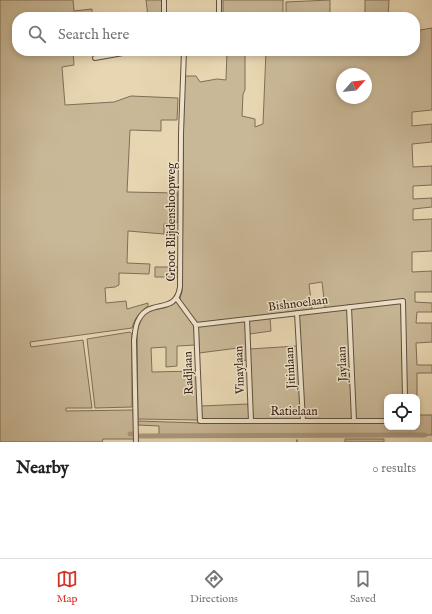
<!DOCTYPE html>
<style>
:root{--surface:#fff;--page:#f2f2f2;--text:#202124;--muted:#757577;--line:#e0e0e0;--accent:#d93025}
body{margin:0;font-family:"IM FELL English",serif;background:var(--page);color:var(--text)}
.controls{position:absolute;right:12px;bottom:12px;display:grid;overflow:hidden;border-radius:8px;box-shadow:0 2px 6px #0003}
.controls button{width:36px;height:36px;display:grid;place-items:center;padding:0;border:0;border-bottom:1px solid var(--line);background:var(--surface);color:var(--text);font:20px sans-serif}
.compass{position:absolute;left:336px;top:68px;width:36px;height:36px;border-radius:50%;background:var(--surface);box-shadow:0 2px 6px #0003;rotate:63deg}
.list{margin:0;padding:0;list-style:none}
h2{display:flex;justify-content:space-between;align-items:center;height:52px;margin:0;padding:0 16px;font-size:17px}
h2 small{font-size:13px;font-weight:400;color:var(--muted)}
.icon{flex:none;width:22px;height:22px;fill:none;stroke:currentColor;stroke-width:2;stroke-linecap:round;stroke-linejoin:round}
.map{position:relative;flex:none;width:432px;height:442px;overflow:hidden}
.search{position:absolute;background:var(--surface);box-shadow:0 2px 6px #0003;left:12px;right:12px;top:12px;height:44px;display:flex;align-items:center;gap:10px;box-sizing:border-box;padding:0 14px;border-radius:16px;color:var(--muted);font-size:15px}
.sheet{height:116px;background:var(--surface)}
nav{display:flex;justify-content:space-around;align-items:center;box-sizing:border-box;height:56px;border-top:1px solid var(--line);background:var(--surface);font-size:11px;color:var(--muted)}
nav a{display:grid;justify-items:center;gap:2px}
nav .on{color:var(--accent)}
.map>svg:first-child{display:block}
</style>
<div class="map">
<svg width="432" height="442" viewBox="0 0 432 442">
<rect width="100%" height="100%" fill="#e7d6b1"/>
<filter id="stains"><feTurbulence type="fractalNoise" baseFrequency=".005" numOctaves="4"/><feColorMatrix values="0 0 0 0 .2 0 0 0 0 .09 0 0 0 0 .02 0 0 0 .5 -.17"/></filter>
<radialGradient id="worn" r=".72"><stop offset=".6" stop-color="#630" stop-opacity="0"/><stop offset="1" stop-color="#630" stop-opacity=".3"/></radialGradient>
<path fill="#c9b897" stroke="#7f6e57" fill-rule="evenodd" d="M 0,0 L 73,0 L 74,11 L 92,9 L 92,17 L 17,17 L 17,51 L 73,51 L 74,65 L 62,67 L 65,105 L 114,102 L 131,96 L 178,98 L 177,120 L 161,120 L 161,131 L 130,130 L 127,192 L 178,193 L 178,222 L 164,224 L 164,234 L 128,231 L 127,263 L 150,264 L 149,274 L 119,273 L 119,285 L 115,287 L 105,288 L 106,303 L 126,301 L 127,309 L 148,303 L 148,306 C 140,312 135,317 132,328 L 30,342 L 31,347 L 83,340 L 92,408 L 66,408 L 66,411 L 133,410 L 134,439 L 103,439 L 102,442 L 0,442 Z
M 146,0 L 163,0 L 163,17 L 148,17 Z
M 223,0 L 283,0 L 283,17 L 223,17 Z
M 330,0 L 330,17 L 286,17 L 286,2 Z
M 365,0 L 389,0 L 388,17 L 365,17 Z
M 432,28 L 432,110 L 412,112 L 412,126 L 432,124 L 432,142 L 412,144 L 413,167 L 432,166 L 432,185 L 413,186 L 413,199 L 432,198 L 432,207 L 413,209 L 413,220 L 432,219 L 432,251 L 412,252 L 412,272 L 432,271 L 432,292 L 415,292 L 415,302 L 432,303 L 432,312 L 417,312 L 416,323 L 432,323 L 432,342 L 416,343 L 417,365 L 432,365 L 432,373 L 417,373 L 417,415 L 432,415 L 432,435 L 159,436 L 159,426 L 138,425 L 138,421 L 200,423 L 387,422 L 387,427 L 417,427 L 417,397 L 406,397 L 404,300 L 325,308 L 322,282 L 309,284 L 312,309 L 197,323 L 181,302 L 180,298 L 182,292 L 184,76 L 196,76 L 200,82 L 217,79 L 226,80 L 227,51 L 245,51 L 245,90 L 243,94 L 242,116 L 255,119 L 255,127 L 263,124 L 266,51 L 415,51 L 415,31 ZM 342,74 L 366,74 L 366,98 L 342,98 Z
M 155,267 L 178,267 L 178,277 L 155,277 Z
M 177,301 L 194,325 L 195,345 L 177,346 L 177,366 L 166,367 L 166,347 L 151,348 L 152,372 L 197,371 L 198,420 L 138,419 L 137,332 C 143,300 161,316 177,301 Z
M 401,303 L 403,397 L 387,397 L 387,420 L 355,419 L 351,308 Z
M 348,308 L 352,419 L 304,419 L 299,314 Z
M 270,318 L 271,331 L 250,334 L 249,321 Z
M 245,320 L 247,360 L 238,361 L 238,348 L 199,353 L 198,326 Z
M 130,332 L 132,334 L 132,407 L 95,408 L 87,339 Z
M 297,346 L 301,420 L 253,419 L 250,349 Z
M 248,404 L 249,419 L 201,420 L 201,406 Z
M 345,439 L 384,439 L 384,442 L 345,442 Z"/>
<g fill="none" stroke-linecap="round" stroke-linejoin="round">
<path stroke="#7b6a54" stroke-width="1.5" d="M 297,442 L 297,440"/>
<path stroke="#aa997d" stroke-width="5" d="M 130,434 L 132,434
M 140,436 L 425,435"/>
<defs>
<path id="street" d="M 164,0 L 164,17
M 219,17 L 219,0
M 95,58 L 134,51
M 177,299 L 196,325
M 349,307 L 354,421
M 297,313 L 303,421
M 247,319 L 251,421
M 196,325 L 403,301 L 405,397
M 196,325 L 200,421 L 387,421
M 136,442 L 134,340 C 135,333 135,325 139,319 C 150,298 176,315 180,287 L 181,133 L 184,51"/>
</defs>
<use href="#street" stroke="#62503e" stroke-width="6"/>
<use href="#street" stroke="#efe4cc" stroke-width="4"/>
</g>
<g text-anchor="middle" stroke-width="3" stroke-linejoin="round" paint-order="stroke">
<g font-size="12" fill="#352317" stroke="#efe4cc">
<text transform="translate(171 222) rotate(-90)" y="4">Groot Blijdenshoopweg</text>
<text transform="translate(298 303) rotate(-7)" y="4">Bishnoelaan</text>
<text transform="translate(342 364) rotate(-92)" y="4">Jaylaan</text>
<text transform="translate(290 368) rotate(-93)" y="4">Jitinlaan</text>
<text transform="translate(239 370) rotate(-92)" y="4">Vinaylaan</text>
<text transform="translate(188 373) rotate(-92)" y="4">Radjlaan</text>
<text x="294" y="415">Ratielaan</text>
</g>
</g>
<rect width="100%" height="100%" filter="url(#stains)"/>
<rect width="100%" height="100%" fill="url(#worn)"/>
</svg>
<div class="controls">
<button><svg class="icon" aria-label="locate" viewBox="0 0 24 24"><circle cx="12" cy="12" r="6"/><path d="M12 2v4M12 18v4M2 12h4M18 12h4"/></svg></button>
</div>
<svg class="compass" viewBox="-18 -18 36 36"><path d="M0-13l5 13h-10z" fill="#e53935"/><path d="M0 13l5-13h-10z" fill="#757577"/></svg>
<div class="search"><svg class="icon" aria-label="search" viewBox="0 0 24 24"><circle cx="10" cy="10" r="6"/><path d="M15 15l6 6"/></svg>Search here</div>
</div>
<section class="sheet">
<h2>Nearby<small>0 results</small></h2>
<ul class="list">
</ul>
</section>
<nav>
<a class="on"><svg class="icon" aria-label="map" viewBox="0 0 24 24"><path d="M3 6l6-2 6 2 6-2v14l-6 2-6-2-6 2zM9 4v14M15 6v14"/></svg>Map</a>
<a><svg class="icon" aria-label="directions" viewBox="0 0 24 24"><path d="M12 3l9 9-9 9-9-9zM9 14v-3h6M13 9l2 2-2 2"/></svg>Directions</a>
<a><svg class="icon" aria-label="saved" viewBox="0 0 24 24"><path d="M7 4h10v16l-5-4-5 4z"/></svg>Saved</a>
</nav>
